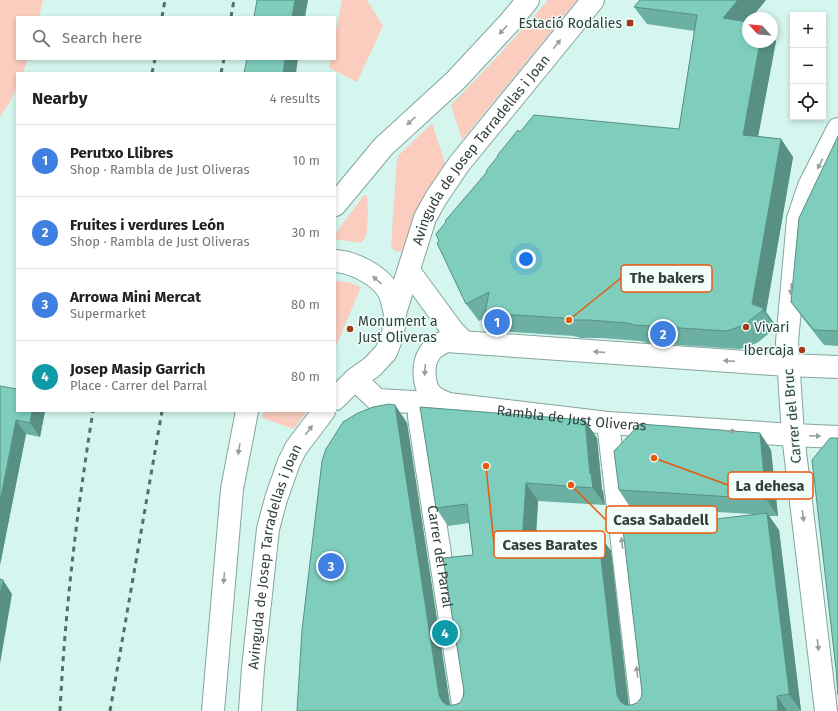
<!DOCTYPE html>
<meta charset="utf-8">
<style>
:root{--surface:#fff;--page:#f6f6f6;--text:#202124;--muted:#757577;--line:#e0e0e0;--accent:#b45309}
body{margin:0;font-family:"Fira Sans",sans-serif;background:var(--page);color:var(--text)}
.controls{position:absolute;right:12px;top:12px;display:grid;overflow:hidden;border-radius:0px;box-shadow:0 2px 6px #0003}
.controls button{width:36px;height:36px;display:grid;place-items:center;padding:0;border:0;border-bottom:1px solid var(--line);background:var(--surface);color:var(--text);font:20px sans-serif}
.compass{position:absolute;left:742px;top:12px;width:36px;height:36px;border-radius:50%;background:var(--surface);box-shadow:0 2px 6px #0003;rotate:296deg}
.you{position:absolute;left:526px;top:259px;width:14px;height:14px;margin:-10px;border:3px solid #fff;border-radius:50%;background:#1a73e8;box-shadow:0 0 0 6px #1a73e833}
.badge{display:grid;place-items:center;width:26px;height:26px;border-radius:50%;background:var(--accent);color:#fff;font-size:13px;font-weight:700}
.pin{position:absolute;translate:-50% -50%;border:2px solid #fff;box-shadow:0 1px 4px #0006}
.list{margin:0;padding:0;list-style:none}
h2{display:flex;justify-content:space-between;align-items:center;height:52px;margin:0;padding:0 16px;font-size:17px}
h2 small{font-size:13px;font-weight:400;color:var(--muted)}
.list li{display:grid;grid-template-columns:26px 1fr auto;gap:12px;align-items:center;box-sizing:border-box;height:72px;padding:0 16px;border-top:1px solid var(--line)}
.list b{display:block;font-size:15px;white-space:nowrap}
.list p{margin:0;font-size:13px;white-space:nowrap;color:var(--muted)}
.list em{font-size:13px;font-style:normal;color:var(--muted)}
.icon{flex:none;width:22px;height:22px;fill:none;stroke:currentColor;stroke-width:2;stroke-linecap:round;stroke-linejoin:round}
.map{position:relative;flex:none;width:838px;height:711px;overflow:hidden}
.search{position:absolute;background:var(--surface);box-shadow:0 2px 6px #0003;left:16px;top:16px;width:320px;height:44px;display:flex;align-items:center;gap:10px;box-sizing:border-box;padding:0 14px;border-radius:0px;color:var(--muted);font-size:15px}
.panel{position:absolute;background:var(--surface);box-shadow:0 2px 6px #0003;left:16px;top:72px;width:320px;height:340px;border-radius:0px}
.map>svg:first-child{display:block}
</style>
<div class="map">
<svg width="838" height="711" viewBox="0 0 838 711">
<rect width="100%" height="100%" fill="#d4f6ee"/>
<path fill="#facdbf" d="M 0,0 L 43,0 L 39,17 L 17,17 L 17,59 L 28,59 L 23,73 L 17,73 L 17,86 L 11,100 L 0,117 Z
M 342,0 L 367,0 L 383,26 L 357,82 L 329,68 L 331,59 L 335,59 L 335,36 Z
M 548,0 L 577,0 L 462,140 L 451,105 L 499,55 Z
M 432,123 L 445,163 L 422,201 L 406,246 C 402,252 397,255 391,247 L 397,158 L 399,155 Z
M 364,195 L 366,195 C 369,200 368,229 366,236 C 365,239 363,241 360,243 L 335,239 L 335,235 L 338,230 Z
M 335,281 L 348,282 L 361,287 L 335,349 Z
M 264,411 L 307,411 L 294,429 L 262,418 Z"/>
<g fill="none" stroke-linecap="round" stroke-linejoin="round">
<defs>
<g id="pedestrian">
<path id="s1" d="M 838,367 L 787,365 L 446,341 C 440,344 432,348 429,354 C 422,365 423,389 434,397 C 438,400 444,402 448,404 L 608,423 L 793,435 L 838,437"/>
<path id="s2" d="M 419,410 L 419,417 L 464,711"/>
</g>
<path id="minor" d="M 409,271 L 453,331 L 464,342
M 355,379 L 377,400 L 448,404
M 608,423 L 642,711
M 826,711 L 793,435 L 787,342 L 798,219 L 809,186 L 838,129"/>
<g id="tertiary">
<path d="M 335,205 L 383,147 L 456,80 L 509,23 L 528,0"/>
<path d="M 335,261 C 353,262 380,275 389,292 C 392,298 393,307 395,313"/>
<path id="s3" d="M 335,399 L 355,379 L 372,367 L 386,352 L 393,334 L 395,313 L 425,218 L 436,198 L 459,164 L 593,0"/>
<path d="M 213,711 L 232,489 L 247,411"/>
<path id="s4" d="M 250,711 L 253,668 L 268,529 L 276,499 L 289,462 L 296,448 L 324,411"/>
</g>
</defs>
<use href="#pedestrian" stroke="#84a59d" stroke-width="24"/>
<use href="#minor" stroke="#84a59d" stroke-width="24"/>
<use href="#tertiary" stroke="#84a59d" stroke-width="24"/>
<use href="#pedestrian" stroke="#fff" stroke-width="22"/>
<use href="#minor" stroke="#fff" stroke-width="22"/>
<use href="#tertiary" stroke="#fff" stroke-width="22"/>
<path stroke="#596c68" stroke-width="3" stroke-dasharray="5 5" stroke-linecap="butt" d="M 162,17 L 165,0
M 231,17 L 234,0
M 152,73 L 155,59
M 221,73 L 224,59
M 60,711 C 65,610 77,511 93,411
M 110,711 L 162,411"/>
</g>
<path fill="#6cb0a3" d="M 640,0 L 766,0 L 751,18 L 748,18 L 748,22 L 776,41 L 758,136 L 781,139 L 793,157 L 766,312 L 776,326 L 776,328 L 757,343 L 740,349 L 647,343 L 640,341 L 601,338 L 581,338 L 574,336 L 498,331 L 488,317 L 479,321 L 466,304 L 439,241 L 446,222 L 487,172 L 498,157 L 497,156 L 520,132 L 679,129 L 694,31 L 647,24 L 634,7 Z
M 838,136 L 838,346 L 824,345 L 802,317 L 791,302 Z
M 17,389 L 45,411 L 40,437 L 26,434 L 0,565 Z
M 395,405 L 407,423 L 450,705 L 454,705 L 460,703 L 463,697 L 473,555 L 469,523 L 448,526 L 436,508 L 597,438 L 602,489 L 603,491 L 605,505 L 538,501 L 536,541 L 598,533 L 611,551 L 629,705 L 631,705 L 637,703 L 641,698 L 752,514 L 630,507 L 619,490 L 760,433 L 771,450 L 778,516 L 769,516 L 779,530 L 801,711 L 297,711 Z"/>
<path fill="#589084" d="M 295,0 L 308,0 L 305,17 L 292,17 Z
M 738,0 L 766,0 L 751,18 L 748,18 L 748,21 L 735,36 L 723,18 Z
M 772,35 L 776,41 L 755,153 L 743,135 L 760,42 L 772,42 Z
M 285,59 L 298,59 L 296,73 L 283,73 Z
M 781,139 L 793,157 L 766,312 L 776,326 L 776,328 L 763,310 L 752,304 Z
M 395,405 L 407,423 L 451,711 L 442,701 L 439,695 Z
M 32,411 L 45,411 L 40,437 L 30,423 Z
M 16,420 L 26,434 L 0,565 L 0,502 Z
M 585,420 L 597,438 L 602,489 L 603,491 L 605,505 L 593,488 L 590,474 Z
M 760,433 L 771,450 L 778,516 L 766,499 Z
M 526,483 L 538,501 L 534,561 L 522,543 Z
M 767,513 L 779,530 L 801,711 L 789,694 Z
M 598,533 L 611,551 L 629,711 L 620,701 L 617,695 Z
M 3,580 L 12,594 L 0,664 L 0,595 Z
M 777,696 L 787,711 L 778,711 Z"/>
<path fill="#7ecdbd" stroke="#589084" d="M 257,0 L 295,0 L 292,17 L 254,17 Z
M 640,0 L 738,0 L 723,18 L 748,22 L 748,42 L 760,42 L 743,135 L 781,139 L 752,304 L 763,308 L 763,310 L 744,325 L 727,331 L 634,325 L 628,323 L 588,320 L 569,320 L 562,318 L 485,313 L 489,292 L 466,304 L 437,243 L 439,241 L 436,234 L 446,222 L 445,221 L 487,172 L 486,171 L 498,156 L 497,156 L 518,130 L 520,132 L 534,115 L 679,129 L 697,15 L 634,7 Z
M 247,59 L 285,59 L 283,73 L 244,73 Z
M 838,136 L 838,331 L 814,330 L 791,302 L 799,218 Z
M 0,386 L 17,389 L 17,411 L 32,411 L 30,423 L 16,420 L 0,502 Z
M 389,404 L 395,405 L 439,695 L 442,701 L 447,705 L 454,705 L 460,703 L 463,697 L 464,691 L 443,558 L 473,555 L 467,504 L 436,508 L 420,407 L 585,420 L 590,474 L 591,473 L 593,488 L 526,483 L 522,543 L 598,533 L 617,695 L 620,701 L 625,705 L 631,705 L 637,703 L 641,698 L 642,692 L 623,530 L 767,513 L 789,691 L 789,694 L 777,696 L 778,711 L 297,711 L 302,630 L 322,461 L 326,449 L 343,422 L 358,413 L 373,407 Z
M 640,424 L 760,433 L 766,499 L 619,490 L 614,451 Z
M 830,438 L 838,438 L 838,695 L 836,669 L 812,460 Z
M 0,579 L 3,580 L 0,595 Z"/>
<defs><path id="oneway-solid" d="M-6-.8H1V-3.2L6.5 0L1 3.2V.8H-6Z"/></defs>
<g fill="#98a09e">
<use href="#oneway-solid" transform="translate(503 30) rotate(133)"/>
<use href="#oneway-solid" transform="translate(557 44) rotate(-51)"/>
<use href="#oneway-solid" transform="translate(411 121) rotate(137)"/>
<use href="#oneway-solid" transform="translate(820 164) rotate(117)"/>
<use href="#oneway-solid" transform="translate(377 280) rotate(-140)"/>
<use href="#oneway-solid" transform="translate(791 289) rotate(95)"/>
<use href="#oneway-solid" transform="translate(599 352) rotate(-176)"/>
<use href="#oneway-solid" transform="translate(729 361) rotate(-176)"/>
<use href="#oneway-solid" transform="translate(425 370) rotate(94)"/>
<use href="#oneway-solid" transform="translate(309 430) rotate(-53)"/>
<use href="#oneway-solid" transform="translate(730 431) rotate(4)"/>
<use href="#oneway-solid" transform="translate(815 436) rotate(2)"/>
<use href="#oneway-solid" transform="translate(239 449) rotate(100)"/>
<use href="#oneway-solid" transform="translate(803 516) rotate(83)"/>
<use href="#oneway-solid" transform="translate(622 543) rotate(-97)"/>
<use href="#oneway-solid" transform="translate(224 578) rotate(95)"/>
<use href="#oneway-solid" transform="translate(818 645) rotate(83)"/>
<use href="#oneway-solid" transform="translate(637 672) rotate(-97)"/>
</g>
<g fill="#a13a18" stroke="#f1fefb" stroke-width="1.5">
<rect x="626" y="19" width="8" height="8" rx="2"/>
<circle cx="746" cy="327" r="4"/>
<circle cx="350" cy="329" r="4"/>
<circle cx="802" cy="350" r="4"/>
</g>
<g text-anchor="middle" stroke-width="3" stroke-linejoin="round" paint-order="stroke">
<g font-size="14" fill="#32403d" stroke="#f1fefb" text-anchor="end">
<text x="622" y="28">Estació Rodalies</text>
<text x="358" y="326" text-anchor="start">Monument a<tspan x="358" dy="16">Just Oliveras</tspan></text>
<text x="754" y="332" text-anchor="start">Vivari</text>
<text x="794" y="355">Ibercaja</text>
</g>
<g font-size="14" fill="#32403d" stroke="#f1fefb">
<text dy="5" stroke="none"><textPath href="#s3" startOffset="297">Avinguda de Josep Tarradellas i Joan</textPath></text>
<text transform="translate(792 416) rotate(-95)" y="5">Carrer del Bruc</text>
<text dy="5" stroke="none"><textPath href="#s1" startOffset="601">Rambla de Just Oliveras</textPath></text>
<text dy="5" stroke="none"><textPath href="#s4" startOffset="157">Avinguda de Josep Tarradellas i Joan</textPath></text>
<text dy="5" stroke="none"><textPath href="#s2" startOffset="148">Carrer del Parral</textPath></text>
</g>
</g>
<path fill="none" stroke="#e8590c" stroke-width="1.5" d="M569 320L621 278M654 458L728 485M571 485L606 520M486 466L494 544"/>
<g fill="#e8590c" stroke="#f1fefb" stroke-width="1.5">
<circle cx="569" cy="320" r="4"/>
<circle cx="654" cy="458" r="4"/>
<circle cx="571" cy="485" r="4"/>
<circle cx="486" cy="466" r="4"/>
</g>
<g fill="#f1fefb" stroke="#e8590c" stroke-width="1.5">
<rect x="621" y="265" width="91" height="27" rx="4"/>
<rect x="728" y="472" width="85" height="27" rx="4"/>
<rect x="606" y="506" width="111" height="27" rx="4"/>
<rect x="494" y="531" width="111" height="27" rx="4"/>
</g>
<g font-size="15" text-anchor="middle" font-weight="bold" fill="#32403d">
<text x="667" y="283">The bakers</text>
<text x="770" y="491">La dehesa</text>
<text x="661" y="525">Casa Sabadell</text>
<text x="550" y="550">Cases Barates</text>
</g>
</svg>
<div class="controls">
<button>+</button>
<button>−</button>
<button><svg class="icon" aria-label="locate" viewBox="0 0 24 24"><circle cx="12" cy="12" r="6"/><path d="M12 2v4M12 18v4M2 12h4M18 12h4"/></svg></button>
</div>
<svg class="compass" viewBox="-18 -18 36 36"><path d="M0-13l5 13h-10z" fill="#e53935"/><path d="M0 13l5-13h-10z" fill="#757577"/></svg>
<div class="you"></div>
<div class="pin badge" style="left:497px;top:322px;background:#3f7fe0">1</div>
<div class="pin badge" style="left:663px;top:334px;background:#3f7fe0">2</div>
<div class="pin badge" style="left:331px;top:566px;background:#3f7fe0">3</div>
<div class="pin badge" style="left:445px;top:633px;background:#0f9aa8">4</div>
<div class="search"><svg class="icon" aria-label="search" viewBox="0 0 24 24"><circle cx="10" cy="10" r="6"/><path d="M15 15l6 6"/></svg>Search here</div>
<section class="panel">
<h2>Nearby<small>4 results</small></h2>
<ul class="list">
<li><span class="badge" style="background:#3f7fe0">1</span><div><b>Perutxo Llibres</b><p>Shop · Rambla de Just Oliveras</p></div><em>10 m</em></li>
<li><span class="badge" style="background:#3f7fe0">2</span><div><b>Fruites i verdures León</b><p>Shop · Rambla de Just Oliveras</p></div><em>30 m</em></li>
<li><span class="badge" style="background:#3f7fe0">3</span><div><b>Arrowa Mini Mercat</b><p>Supermarket</p></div><em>80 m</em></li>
<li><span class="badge" style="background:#0f9aa8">4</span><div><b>Josep Masip Garrich</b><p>Place · Carrer del Parral</p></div><em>80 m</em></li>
</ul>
</section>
</div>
